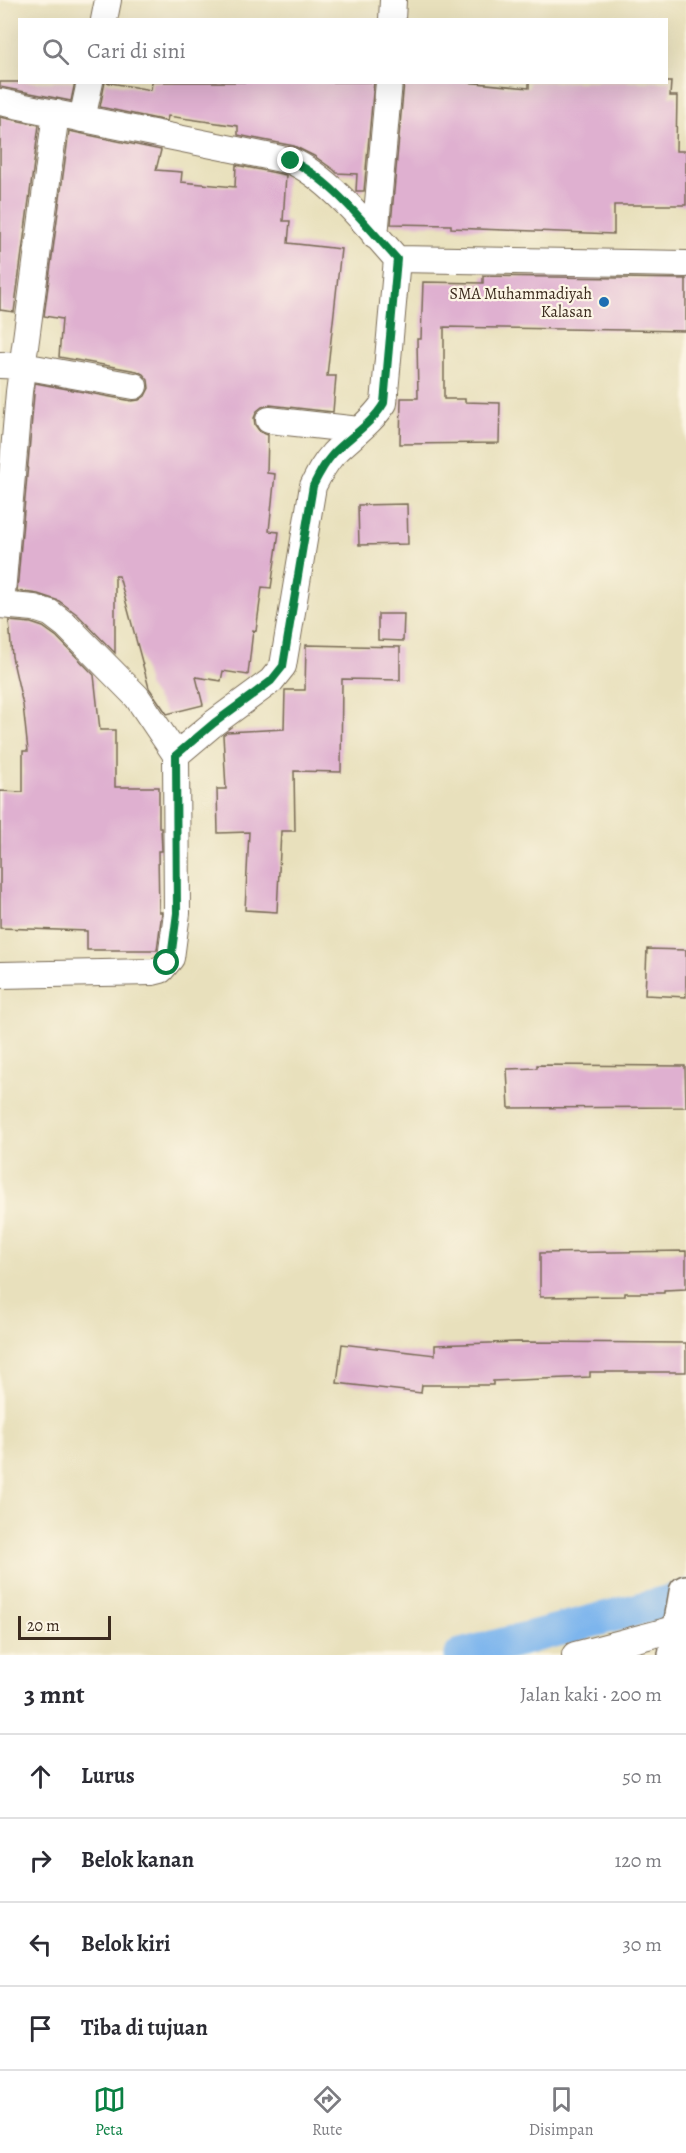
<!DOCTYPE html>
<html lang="id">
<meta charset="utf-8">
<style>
:root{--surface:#fff;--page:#f2f2f3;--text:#2b2b33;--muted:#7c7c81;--line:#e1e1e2;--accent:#0b8043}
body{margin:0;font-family:Alegreya,serif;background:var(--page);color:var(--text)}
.scale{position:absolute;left:18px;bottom:15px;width:93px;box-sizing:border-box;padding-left:6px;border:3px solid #3b2a1e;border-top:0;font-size:16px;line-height:21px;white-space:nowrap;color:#3b2a1e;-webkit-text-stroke:4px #fcf5e5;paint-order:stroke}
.stop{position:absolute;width:18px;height:18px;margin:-14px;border:4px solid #0b8043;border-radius:50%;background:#fff}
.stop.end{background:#0b8043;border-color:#fff;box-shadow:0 2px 6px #0008}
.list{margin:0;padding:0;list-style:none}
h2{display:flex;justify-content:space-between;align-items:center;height:78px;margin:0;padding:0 24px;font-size:26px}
h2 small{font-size:20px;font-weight:400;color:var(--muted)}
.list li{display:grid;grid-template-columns:39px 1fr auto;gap:18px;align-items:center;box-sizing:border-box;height:84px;padding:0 24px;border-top:2px solid var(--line)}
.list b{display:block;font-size:22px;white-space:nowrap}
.list em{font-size:20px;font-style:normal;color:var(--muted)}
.icon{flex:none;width:33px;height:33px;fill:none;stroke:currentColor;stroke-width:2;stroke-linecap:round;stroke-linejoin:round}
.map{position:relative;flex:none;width:686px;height:1655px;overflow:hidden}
.search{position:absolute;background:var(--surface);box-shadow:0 6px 24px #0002;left:18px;right:18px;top:18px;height:66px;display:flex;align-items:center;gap:15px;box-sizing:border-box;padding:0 21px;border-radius:0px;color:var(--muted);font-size:22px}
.sheet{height:414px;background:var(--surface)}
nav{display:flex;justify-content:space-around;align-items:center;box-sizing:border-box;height:84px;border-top:2px solid var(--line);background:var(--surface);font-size:16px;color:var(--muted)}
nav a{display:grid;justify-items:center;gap:3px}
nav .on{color:var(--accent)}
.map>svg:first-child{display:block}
</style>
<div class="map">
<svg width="686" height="1655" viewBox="0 0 686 1655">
<rect width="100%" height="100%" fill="#fcf5e5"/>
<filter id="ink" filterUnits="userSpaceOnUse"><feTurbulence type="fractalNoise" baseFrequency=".0167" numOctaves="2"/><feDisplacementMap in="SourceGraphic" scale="12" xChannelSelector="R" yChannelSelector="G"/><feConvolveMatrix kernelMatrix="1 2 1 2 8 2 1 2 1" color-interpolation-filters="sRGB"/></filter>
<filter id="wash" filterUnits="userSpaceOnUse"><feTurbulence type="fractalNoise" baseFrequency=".008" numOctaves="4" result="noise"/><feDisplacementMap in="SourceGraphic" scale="24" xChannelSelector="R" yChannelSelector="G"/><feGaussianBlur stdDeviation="1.35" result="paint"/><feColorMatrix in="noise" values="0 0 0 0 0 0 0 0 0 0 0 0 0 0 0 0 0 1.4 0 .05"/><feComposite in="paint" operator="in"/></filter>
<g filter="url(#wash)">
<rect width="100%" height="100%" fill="#e8e0bc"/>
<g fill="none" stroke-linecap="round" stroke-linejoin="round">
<path stroke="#7db5ed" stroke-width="33" d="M 461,1655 L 686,1597"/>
</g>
<g id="blocks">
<path fill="#dfb0d0" d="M 0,82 L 75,82 L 71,101 L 0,87 Z
M 105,82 L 151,90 L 152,82 L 374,82 L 364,191 L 356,191 L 357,174 L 337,173 L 334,170 L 314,156 L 294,146 L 238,135 L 238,126 L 168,116 L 167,121 L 100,107 Z
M 404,82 L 465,82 L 529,88 L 529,82 L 671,82 L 670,96 L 677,96 L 676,151 L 686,151 L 686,205 L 614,205 L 614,234 L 451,228 L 451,225 L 391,224 Z
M 0,117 L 39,125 L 14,312 L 0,310 Z
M 69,131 L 161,150 L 156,170 L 182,172 L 181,182 L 235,187 L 236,165 L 286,175 L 283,221 L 290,221 L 288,243 L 341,249 L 327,376 L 336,376 L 333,412 L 270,405 L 262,407 L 257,411 L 254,418 L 255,425 L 260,432 L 268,435 L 267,473 L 275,474 L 269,531 L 279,532 L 271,588 L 262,587 L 256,631 L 253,630 L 248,675 L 223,671 L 221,681 L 196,677 L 203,705 L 167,714 L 149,688 L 119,576 L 115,576 L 115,653 L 78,615 L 59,601 L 38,594 L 17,591 L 35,383 L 132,401 L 139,400 L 145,396 L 149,388 L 148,380 L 143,374 L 137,371 L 59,357 L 62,319 L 44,316 Z
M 483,276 L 686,279 L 686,331 L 444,327 L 444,399 L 465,399 L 465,402 L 500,403 L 499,443 L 400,444 L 401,398 L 418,398 L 417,339 L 421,339 L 423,282 L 483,283 Z
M 407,504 L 408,544 L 359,545 L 358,505 Z
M 378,614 L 404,614 L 403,641 L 378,640 Z
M 9,621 L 31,623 L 43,627 L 57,637 L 94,675 L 100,730 L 115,730 L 115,787 L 159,787 L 159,828 L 161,828 L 162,851 L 158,851 L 159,912 L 162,912 L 157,950 L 87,950 L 87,931 L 0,928 L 0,791 L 23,792 L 23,751 L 28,751 L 23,705 L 12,657 Z
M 306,645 L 400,647 L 400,680 L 342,679 L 341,772 L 294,771 L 295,831 L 281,831 L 277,912 L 245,910 L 249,832 L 218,833 L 217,789 L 226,789 L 223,735 L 227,732 L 284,729 L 285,690 L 305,690 Z
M 647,949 L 686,950 L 686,997 L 645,995 Z
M 537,1065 L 685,1066 L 686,1107 L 509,1108 L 507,1069 L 537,1068 Z
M 686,1251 L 686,1289 L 664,1290 L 664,1293 L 625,1293 L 625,1296 L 540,1297 L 540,1253 Z
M 517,1342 L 686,1343 L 686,1372 L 590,1372 L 590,1377 L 493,1381 L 493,1385 L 422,1385 L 421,1393 L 337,1383 L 342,1344 L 435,1355 L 435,1345 Z"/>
</g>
</g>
<g filter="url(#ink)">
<use href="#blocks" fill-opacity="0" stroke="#786a55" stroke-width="1.5"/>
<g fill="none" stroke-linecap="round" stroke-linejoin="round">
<defs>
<path id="street" d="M 104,20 L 108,0
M 392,20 L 393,0
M 0,102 L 291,161 C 329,177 369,228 397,259 L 686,264
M 82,119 L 90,82
M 375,236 L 389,82
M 0,365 L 23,366 L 134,386
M 269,420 L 359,430
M 0,605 L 34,608 L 50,613 L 67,626 L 137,697 L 176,755 L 177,913 L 171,958 L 161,970 L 153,972 L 0,975
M 1,605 L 19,392 L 56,113
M 176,755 L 214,723 L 271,681 L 283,666 L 313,486 C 319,474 324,464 333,454 C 350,437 371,423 384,403 L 397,259
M 575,1655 L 686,1626"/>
<path id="secondary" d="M 675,1655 L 686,1592"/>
</defs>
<use href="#street" stroke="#786a55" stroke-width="28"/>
<use href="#secondary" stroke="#786a55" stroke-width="36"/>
<use href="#street" stroke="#fff" stroke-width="26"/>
<use href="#secondary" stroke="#fff" stroke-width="33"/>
</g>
</g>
<g fill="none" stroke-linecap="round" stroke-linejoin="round" filter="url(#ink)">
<path stroke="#0b8043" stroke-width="8" d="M 167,963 L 171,958 L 177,913 L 176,755 L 214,723 L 271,681 L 283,666 L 313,486 C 319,474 324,464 333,454 C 349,437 372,424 384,403 L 397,259 C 368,228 330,178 291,161"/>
</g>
<circle fill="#1f6fb2" stroke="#fcf5e5" stroke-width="2" cx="604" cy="302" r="6"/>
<g text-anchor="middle" stroke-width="4.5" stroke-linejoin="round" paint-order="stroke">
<g font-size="16" fill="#3b2a1e" stroke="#fcf5e5" text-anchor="end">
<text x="592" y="299">SMA Muhammadiyah<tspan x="592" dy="18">Kalasan</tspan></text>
</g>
</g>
</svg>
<div class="scale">20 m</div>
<div class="stop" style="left:167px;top:963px"></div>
<div class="stop end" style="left:291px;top:161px"></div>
<div class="search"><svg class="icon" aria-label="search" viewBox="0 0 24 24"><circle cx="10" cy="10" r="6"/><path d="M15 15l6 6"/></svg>Cari di sini</div>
</div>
<section class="sheet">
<h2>3 mnt<small>Jalan kaki · 200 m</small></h2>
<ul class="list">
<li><svg class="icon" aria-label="ahead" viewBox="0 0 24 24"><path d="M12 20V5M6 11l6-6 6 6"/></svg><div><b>Lurus</b></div><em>50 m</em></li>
<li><svg class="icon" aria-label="right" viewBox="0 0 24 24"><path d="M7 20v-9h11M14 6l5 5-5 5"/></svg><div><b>Belok kanan</b></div><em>120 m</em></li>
<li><svg class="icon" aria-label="left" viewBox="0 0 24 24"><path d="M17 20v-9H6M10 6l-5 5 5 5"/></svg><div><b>Belok kiri</b></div><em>30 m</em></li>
<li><svg class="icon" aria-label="arrive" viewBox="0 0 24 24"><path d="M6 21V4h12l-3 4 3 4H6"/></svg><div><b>Tiba di tujuan</b></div></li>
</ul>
</section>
<nav>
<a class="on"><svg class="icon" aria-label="map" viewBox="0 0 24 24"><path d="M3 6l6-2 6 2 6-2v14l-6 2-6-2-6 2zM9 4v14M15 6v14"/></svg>Peta</a>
<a><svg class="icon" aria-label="directions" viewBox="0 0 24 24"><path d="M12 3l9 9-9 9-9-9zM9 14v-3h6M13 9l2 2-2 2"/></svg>Rute</a>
<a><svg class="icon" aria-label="saved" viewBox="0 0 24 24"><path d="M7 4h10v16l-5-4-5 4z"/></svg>Disimpan</a>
</nav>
